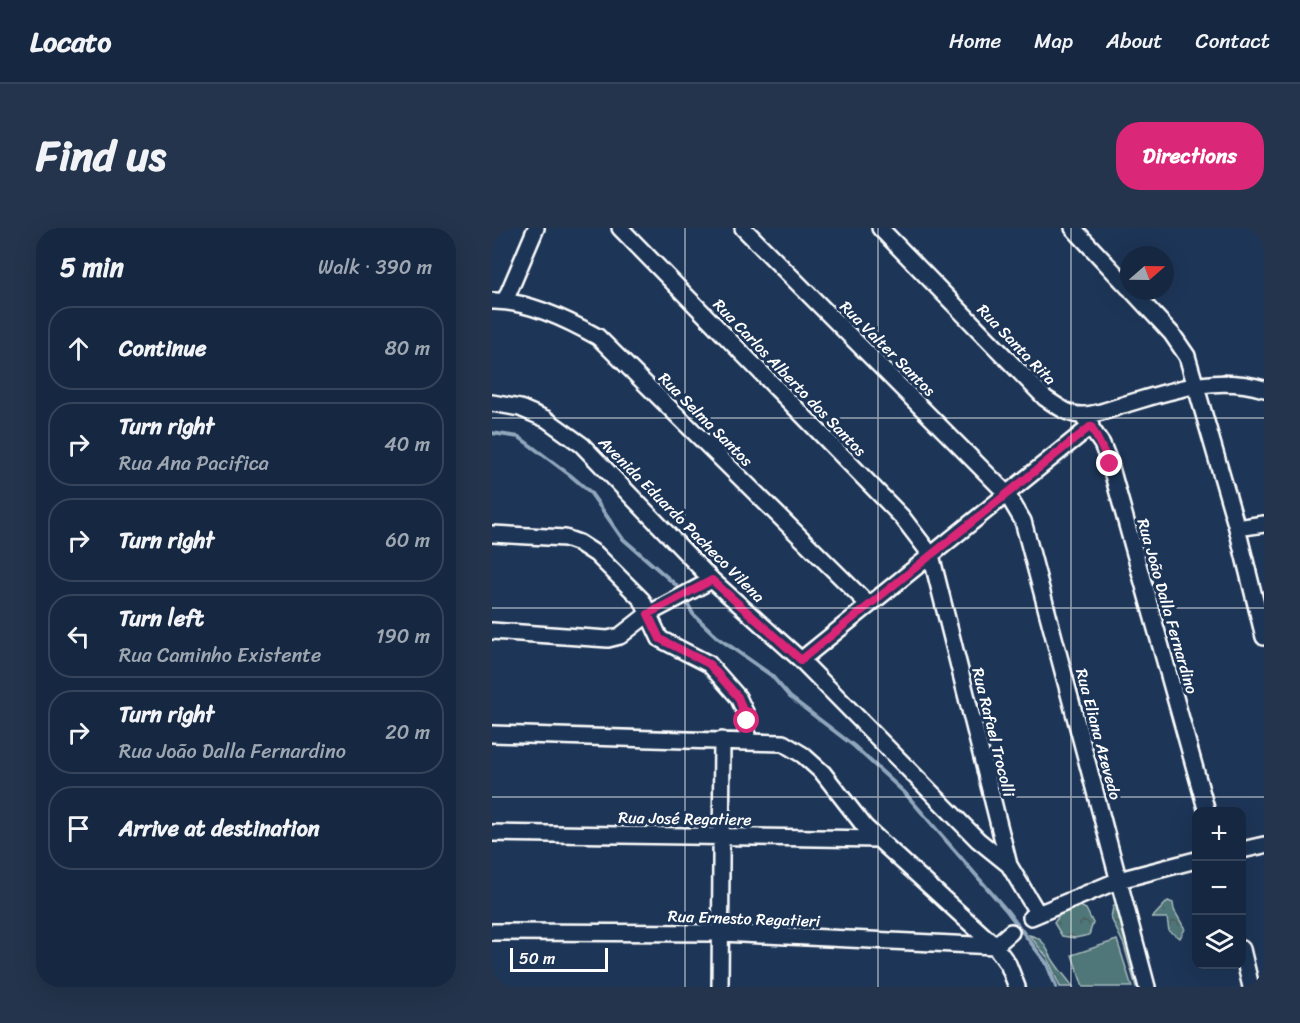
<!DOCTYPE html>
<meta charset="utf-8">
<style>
:root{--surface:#162841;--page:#23344c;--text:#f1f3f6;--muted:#9ea6b1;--line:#35445a;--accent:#db2777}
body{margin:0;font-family:Sriracha,sans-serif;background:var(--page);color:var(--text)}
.controls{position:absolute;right:18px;bottom:18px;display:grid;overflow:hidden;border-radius:12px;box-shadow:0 6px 24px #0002}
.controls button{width:54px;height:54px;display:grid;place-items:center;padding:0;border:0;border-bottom:2px solid var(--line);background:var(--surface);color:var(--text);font:30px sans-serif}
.compass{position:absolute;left:628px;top:18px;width:54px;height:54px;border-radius:50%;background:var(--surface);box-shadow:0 6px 24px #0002;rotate:70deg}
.scale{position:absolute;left:18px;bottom:15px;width:98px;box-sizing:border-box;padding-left:6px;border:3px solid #fff;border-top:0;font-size:16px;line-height:21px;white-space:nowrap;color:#fff;-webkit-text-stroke:4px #1d3557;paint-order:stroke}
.stop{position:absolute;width:18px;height:18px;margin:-14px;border:4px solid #db2777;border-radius:50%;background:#fff}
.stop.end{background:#db2777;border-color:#fff;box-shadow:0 2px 6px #0008}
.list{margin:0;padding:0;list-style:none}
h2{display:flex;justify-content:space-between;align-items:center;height:78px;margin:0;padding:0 24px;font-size:26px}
h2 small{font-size:20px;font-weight:400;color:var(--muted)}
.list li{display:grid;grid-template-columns:39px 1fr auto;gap:18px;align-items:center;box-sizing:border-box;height:84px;margin:0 12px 12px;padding:0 12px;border:2px solid var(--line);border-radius:24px}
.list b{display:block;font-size:22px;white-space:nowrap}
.list p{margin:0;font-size:20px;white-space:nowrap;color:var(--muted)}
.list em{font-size:20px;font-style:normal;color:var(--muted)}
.icon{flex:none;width:33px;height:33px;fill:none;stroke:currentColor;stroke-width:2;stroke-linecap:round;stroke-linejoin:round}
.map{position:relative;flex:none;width:772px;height:759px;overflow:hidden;border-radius:24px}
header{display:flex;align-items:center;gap:36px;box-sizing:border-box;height:84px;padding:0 30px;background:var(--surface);border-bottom:2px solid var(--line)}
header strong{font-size:28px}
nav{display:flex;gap:33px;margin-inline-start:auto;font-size:21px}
.intro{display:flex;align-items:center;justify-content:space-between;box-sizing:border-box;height:144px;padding:0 36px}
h1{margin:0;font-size:42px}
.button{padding:15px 27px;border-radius:24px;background:var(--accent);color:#fff;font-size:21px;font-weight:700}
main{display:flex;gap:36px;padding:0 36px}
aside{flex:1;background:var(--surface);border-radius:24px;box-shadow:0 6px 24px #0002}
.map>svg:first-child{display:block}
</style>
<header>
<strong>Locato</strong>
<nav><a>Home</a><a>Map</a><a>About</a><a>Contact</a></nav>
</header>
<div class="intro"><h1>Find us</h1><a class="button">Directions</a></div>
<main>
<aside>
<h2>5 min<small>Walk · 390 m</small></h2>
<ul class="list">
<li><svg class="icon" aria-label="ahead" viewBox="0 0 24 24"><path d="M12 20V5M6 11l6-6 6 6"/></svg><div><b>Continue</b></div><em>80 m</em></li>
<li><svg class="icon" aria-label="right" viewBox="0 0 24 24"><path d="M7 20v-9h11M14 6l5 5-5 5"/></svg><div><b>Turn right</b><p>Rua Ana Pacifica</p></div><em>40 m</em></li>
<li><svg class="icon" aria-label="right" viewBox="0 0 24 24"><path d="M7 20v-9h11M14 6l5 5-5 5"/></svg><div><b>Turn right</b></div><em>60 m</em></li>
<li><svg class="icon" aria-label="left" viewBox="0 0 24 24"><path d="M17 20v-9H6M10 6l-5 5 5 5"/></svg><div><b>Turn left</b><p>Rua Caminho Existente</p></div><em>190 m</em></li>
<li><svg class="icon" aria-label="right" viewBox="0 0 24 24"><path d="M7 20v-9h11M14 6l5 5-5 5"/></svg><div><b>Turn right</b><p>Rua João Dalla Fernardino</p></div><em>20 m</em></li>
<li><svg class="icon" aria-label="arrive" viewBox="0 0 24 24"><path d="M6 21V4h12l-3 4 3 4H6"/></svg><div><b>Arrive at destination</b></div></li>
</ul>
</aside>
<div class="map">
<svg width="772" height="759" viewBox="0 0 772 759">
<defs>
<pattern id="forest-crowns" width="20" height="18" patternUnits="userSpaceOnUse" patternTransform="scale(1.5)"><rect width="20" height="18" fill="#507678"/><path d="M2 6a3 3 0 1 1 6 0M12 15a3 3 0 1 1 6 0" fill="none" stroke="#4e5d5e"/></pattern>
</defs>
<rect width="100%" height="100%" fill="#1d3557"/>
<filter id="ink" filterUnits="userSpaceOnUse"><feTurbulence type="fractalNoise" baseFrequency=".0167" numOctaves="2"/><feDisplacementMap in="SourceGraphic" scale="12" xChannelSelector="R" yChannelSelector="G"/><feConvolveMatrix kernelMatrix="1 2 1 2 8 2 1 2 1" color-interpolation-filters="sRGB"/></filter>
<g filter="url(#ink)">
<path fill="url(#forest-crowns)" stroke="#a8babc" stroke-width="1.5" d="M 627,673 L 661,759 L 644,759 L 632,717 L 619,690 L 621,679 Z
M 676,673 L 681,675 L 682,682 L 693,701 L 688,710 L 677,703 L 675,690 L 660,690 Z
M 586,677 L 594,681 L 601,695 L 597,707 L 583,710 L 570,708 L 562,695 L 571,682 Z
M 537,707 C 554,710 554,723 563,735 C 568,743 575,750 581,759 L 568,759 L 555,729 Z"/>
<path fill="#507678" stroke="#a8babc" stroke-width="1.5" d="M 625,712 L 640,759 L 591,759 L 580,727 Z"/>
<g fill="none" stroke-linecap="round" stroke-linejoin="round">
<path stroke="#91a7bc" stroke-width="4" d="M 0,205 L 27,209 L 78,247 L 98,264 L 130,310 L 184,357 L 189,365
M 193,371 L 201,386 L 225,409 L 279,447 L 298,469 L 362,518 L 413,565 L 515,683 L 555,736 L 564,759"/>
<defs>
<path id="street" d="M 128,0 L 410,289 L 439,327 L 517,637 L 545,684
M 251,0 L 515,266 L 531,293 L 655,759
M 388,0 L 553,170 C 564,177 577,188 591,187 C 604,187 619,181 631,177 C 679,163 723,146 772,161
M 581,0 L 637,60
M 640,63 L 680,106 L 695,128 L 745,300 L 772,409
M 0,73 C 35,72 76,92 106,109 L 377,377
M 13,73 L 44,0
M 0,175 L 28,180 L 54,191 L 90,217 L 220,352 L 309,432 L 486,612 L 517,637
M 590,187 L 610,216 L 618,236 L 715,584
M 745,300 L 772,296
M 0,306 L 73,310 L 87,315 L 104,326 L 150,372 L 168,411 L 217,436 L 246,469 L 254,486 L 255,512
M 0,403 L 116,411 L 128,408 L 156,386 L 220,352
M 309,432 L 599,198
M 0,506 L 291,515 L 311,527 L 331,545 L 373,599 L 503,718 L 516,736 L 525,759
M 0,605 L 386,611
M 750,622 L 772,617
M 539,689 L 627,652 L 704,632
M 0,704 L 229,705 L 503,718 L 519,704
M 750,721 L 759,759
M 228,759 L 230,512"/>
</defs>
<use href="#street" stroke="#fff" stroke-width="20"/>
<use href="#street" stroke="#1d3557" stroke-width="15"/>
</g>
</g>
<g fill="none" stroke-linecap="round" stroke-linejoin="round" filter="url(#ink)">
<path stroke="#db2777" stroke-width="8" d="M 255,493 L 246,469 L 217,436 L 168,411 L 156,386 L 220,352 L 309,432 L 599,198 L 618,236"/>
</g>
<path fill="none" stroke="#fff" stroke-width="1.5" stroke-opacity="0.55" d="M 193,0 L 193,759M 386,0 L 386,759M 579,0 L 579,759M 0,190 L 772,190M 0,380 L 772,380M 0,569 L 772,569"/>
<g text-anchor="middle" stroke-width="6" stroke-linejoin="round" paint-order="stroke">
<g font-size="16" fill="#fff" stroke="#1d3557">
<text transform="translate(525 116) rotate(46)" y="6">Rua Santa Rita</text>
<text transform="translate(396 120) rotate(45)" y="6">Rua Valter Santos</text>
<text transform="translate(298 149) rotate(46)" y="6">Rua Carlos Alberto dos Santos</text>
<text transform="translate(214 191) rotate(45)" y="6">Rua Selma Santos</text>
<text transform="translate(190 291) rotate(45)" y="6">Avenida Eduardo Pacheco Vilena</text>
<text transform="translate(676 378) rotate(74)" y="6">Rua João Dalla Fernardino</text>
<text transform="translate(502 504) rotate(76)" y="6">Rua Rafael Trocolli</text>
<text transform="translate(607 506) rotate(75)" y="6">Rua Eliana Azevedo</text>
<text transform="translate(193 590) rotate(1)" y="6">Rua José Regatiere</text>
<text transform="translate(252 690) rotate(2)" y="6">Rua Ernesto Regatieri</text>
</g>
</g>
</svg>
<div class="controls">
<button>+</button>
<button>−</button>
<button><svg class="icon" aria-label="layers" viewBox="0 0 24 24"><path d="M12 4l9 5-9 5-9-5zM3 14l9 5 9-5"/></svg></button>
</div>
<svg class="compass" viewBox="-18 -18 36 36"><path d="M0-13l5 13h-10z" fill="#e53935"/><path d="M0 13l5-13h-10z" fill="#9ea6b1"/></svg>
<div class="scale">50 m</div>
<div class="stop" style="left:255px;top:493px"></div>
<div class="stop end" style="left:618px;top:236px"></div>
</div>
</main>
